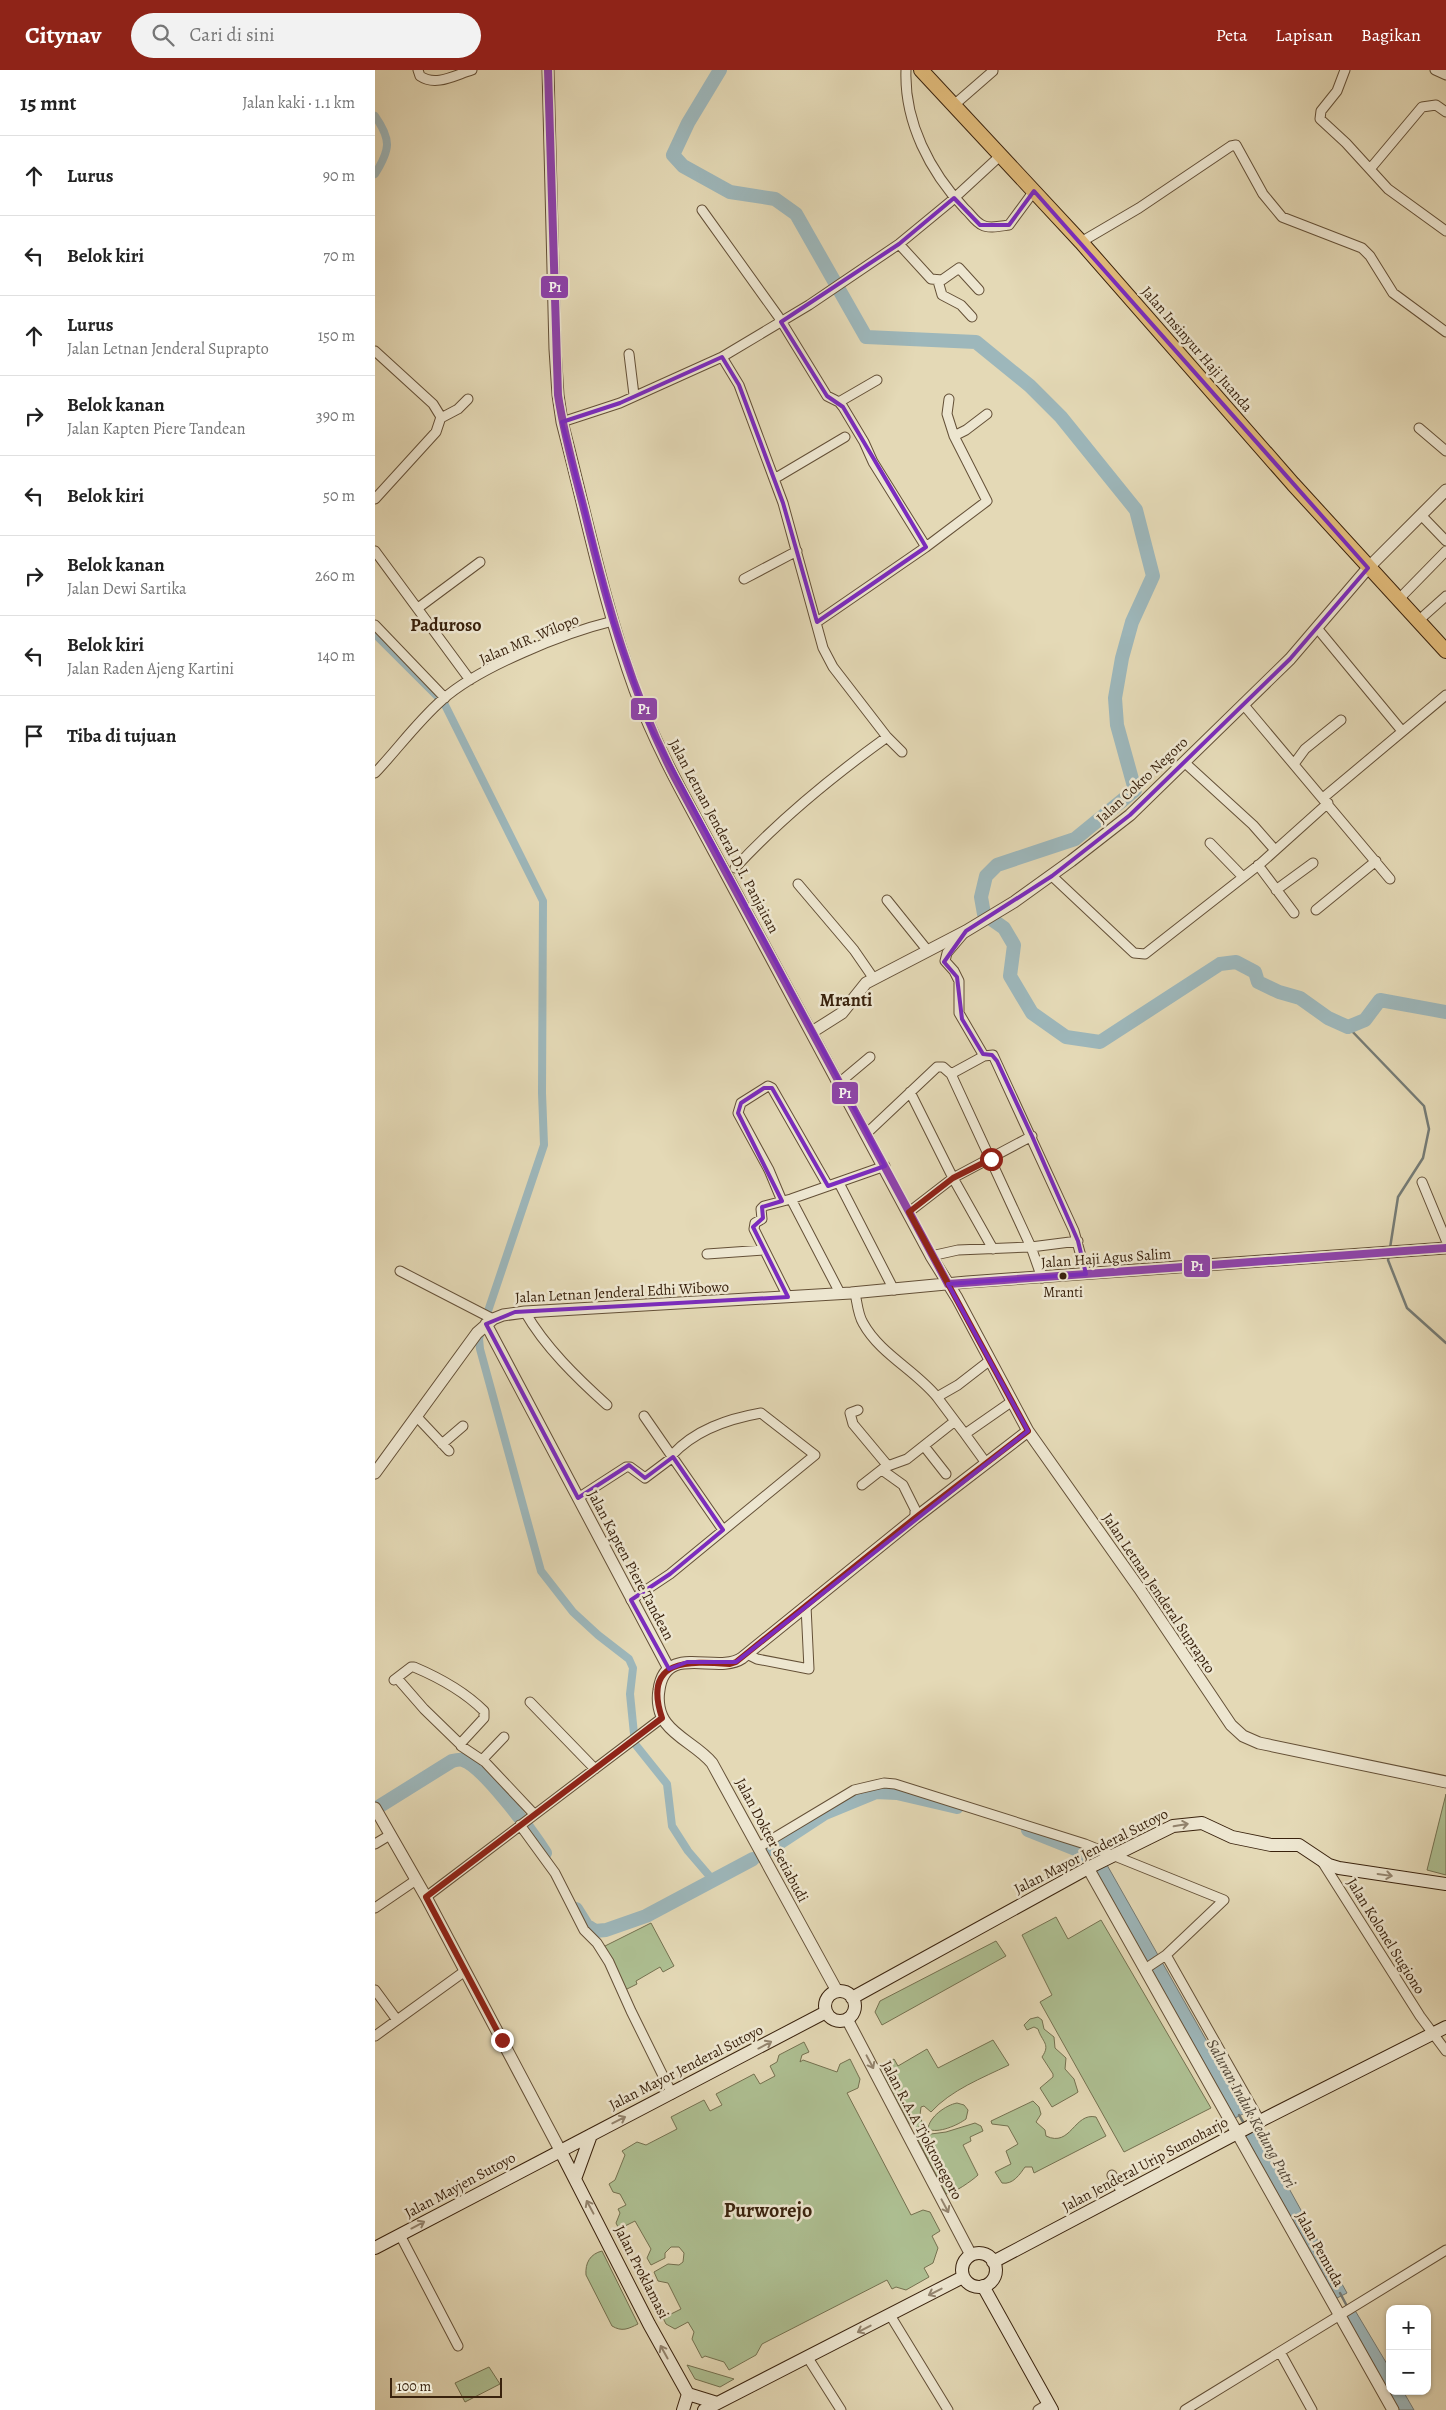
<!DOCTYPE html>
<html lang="id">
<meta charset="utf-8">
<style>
:root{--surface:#fff;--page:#f2f2f2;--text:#222;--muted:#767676;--line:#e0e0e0;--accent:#8f2418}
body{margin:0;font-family:Alegreya,serif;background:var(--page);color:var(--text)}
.controls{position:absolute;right:15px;bottom:15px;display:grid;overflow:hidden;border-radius:10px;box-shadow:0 1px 4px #0004}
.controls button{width:45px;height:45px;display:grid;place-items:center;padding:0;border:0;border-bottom:1px solid var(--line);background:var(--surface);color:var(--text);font:25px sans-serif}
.scale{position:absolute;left:15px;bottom:12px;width:112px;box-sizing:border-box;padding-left:5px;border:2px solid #39220d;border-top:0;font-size:14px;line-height:18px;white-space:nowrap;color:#39220d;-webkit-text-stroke:4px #ede6d0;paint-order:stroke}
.stop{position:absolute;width:15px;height:15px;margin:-11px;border:4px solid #8f2418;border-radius:50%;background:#fff}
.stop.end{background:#8f2418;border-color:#fff;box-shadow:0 1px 5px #0008}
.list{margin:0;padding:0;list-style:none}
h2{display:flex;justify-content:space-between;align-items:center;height:65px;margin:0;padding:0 20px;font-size:21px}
h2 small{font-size:16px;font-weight:400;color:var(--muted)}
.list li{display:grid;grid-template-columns:32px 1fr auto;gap:15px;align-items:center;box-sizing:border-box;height:80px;padding:0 20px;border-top:1px solid var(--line)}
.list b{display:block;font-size:19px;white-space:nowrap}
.list p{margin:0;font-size:16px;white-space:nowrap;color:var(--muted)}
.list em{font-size:16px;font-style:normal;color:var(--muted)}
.icon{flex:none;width:28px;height:28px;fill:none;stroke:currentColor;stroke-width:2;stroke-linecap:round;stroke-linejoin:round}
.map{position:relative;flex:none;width:1071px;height:2340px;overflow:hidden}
header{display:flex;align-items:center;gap:30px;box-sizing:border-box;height:70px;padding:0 25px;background:var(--accent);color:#fff}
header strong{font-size:24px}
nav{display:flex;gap:28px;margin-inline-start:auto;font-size:18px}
.search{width:350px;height:45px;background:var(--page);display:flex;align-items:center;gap:12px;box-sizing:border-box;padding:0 18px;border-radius:28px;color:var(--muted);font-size:19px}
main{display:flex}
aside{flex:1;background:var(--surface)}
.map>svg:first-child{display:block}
</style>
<header>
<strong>Citynav</strong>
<div class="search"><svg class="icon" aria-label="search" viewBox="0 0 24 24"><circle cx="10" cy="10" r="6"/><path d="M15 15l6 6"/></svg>Cari di sini</div>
<nav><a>Peta</a><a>Lapisan</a><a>Bagikan</a></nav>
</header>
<main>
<aside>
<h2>15 mnt<small>Jalan kaki · 1.1 km</small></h2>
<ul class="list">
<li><svg class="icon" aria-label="ahead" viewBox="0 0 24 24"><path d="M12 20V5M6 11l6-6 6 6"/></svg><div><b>Lurus</b></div><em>90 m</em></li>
<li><svg class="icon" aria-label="left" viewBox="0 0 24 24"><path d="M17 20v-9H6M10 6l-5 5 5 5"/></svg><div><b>Belok kiri</b></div><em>70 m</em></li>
<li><svg class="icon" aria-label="ahead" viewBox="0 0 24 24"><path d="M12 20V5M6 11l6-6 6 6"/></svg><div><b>Lurus</b><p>Jalan Letnan Jenderal Suprapto</p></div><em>150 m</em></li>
<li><svg class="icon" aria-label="right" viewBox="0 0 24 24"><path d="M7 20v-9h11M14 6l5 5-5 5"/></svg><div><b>Belok kanan</b><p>Jalan Kapten Piere Tandean</p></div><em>390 m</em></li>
<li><svg class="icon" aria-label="left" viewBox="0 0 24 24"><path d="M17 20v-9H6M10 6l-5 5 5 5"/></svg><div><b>Belok kiri</b></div><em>50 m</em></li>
<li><svg class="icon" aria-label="right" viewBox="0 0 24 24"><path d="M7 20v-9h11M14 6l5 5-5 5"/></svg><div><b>Belok kanan</b><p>Jalan Dewi Sartika</p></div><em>260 m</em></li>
<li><svg class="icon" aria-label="left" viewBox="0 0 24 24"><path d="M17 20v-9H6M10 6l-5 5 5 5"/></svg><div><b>Belok kiri</b><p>Jalan Raden Ajeng Kartini</p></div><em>140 m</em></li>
<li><svg class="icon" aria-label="arrive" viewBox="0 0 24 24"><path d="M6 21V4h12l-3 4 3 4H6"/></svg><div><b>Tiba di tujuan</b></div></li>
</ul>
</aside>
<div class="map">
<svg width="1071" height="2340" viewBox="0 0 1071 2340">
<rect width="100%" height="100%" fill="#e4d9b6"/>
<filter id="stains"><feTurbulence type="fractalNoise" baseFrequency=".004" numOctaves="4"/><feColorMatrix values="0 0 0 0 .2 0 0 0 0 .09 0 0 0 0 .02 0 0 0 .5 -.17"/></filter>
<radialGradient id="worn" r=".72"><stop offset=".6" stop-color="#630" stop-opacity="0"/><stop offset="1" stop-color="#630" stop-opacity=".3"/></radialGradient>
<path fill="#aec093" stroke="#747150" d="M 1071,1724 L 1071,1805 L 1052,1800 Z
M 681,1847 L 693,1869 L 726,1850 L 836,2038 L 749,2082 L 665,1932 L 677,1925 L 647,1865 Z
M 276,1853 L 299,1896 L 288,1902 L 285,1897 L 261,1911 L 262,1914 L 248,1921 L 226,1878 Z
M 621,1871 L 631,1886 L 507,1955 L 500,1942 L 505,1931 Z
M 663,1947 L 667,1950 L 669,1959 L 679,1967 L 680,1978 L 691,1988 L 690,1999 L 699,2009 L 703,2022 L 700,2024 L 677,2037 L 665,2018 L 678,2007 L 678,2004 L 667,1987 C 676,1974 667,1972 663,1959 L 659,1957 L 652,1960 L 649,1955 L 655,1949 Z
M 618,1970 L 634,1995 C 607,2008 576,2020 556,2042 L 549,2036 L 546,2037 L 545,2045 L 547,2052 L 543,2058 L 534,2053 L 504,1998 L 519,1989 L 523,1996 L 552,1979 L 563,1998 Z
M 429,1972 L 434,1982 L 427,1985 L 425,1992 L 428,1990 L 462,2002 L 465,1994 L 475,1989 L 485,2009 L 483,2018 L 472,2023 L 536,2145 L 548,2140 L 555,2142 L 565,2161 L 557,2166 L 563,2178 L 558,2193 L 549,2198 L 554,2207 L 531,2220 L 521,2217 L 517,2219 L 512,2210 L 387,2274 L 381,2285 L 354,2300 L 349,2292 L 330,2286 L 327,2288 L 317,2269 L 319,2262 L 313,2252 L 300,2259 L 291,2254 L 288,2248 L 306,2239 L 293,2213 L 283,2211 L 279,2202 L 293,2194 L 304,2195 L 308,2192 L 309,2183 L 304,2177 L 296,2177 L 290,2183 L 290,2188 L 276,2195 L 272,2188 L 276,2179 L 260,2151 L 244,2159 L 241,2153 L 245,2143 L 243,2139 L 251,2135 L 245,2124 L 238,2122 L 234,2114 L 240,2110 L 250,2085 L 247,2081 L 262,2072 L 271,2075 L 302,2059 L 296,2047 L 329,2030 L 335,2041 L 347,2035 L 341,2024 L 379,2004 L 385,2014 L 400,2006 L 395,1996 L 402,1992 L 404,1985 Z
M 658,2031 L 664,2037 L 666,2044 L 661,2052 L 670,2060 L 671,2066 C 696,2078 699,2042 721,2047 L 731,2066 L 659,2103 L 657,2097 L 650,2097 C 645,2104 638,2115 627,2113 L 620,2102 L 636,2094 L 631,2081 L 643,2074 L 633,2056 L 617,2054 L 616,2051 Z
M 582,2033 L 589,2035 L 593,2040 L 591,2049 C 583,2055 563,2064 553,2059 C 554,2047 571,2035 582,2033 Z
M 600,2053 L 606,2056 L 608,2061 L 595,2067 L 596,2071 L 588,2075 L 603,2105 C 598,2110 578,2124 571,2124 L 541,2066 L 571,2062 Z
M 227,2181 L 263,2254 C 253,2259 247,2262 237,2256 L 211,2205 C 210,2193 215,2184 227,2181 Z
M 312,2295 L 359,2309 L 345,2317 L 320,2309 Z
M 114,2297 L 125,2314 L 90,2332 L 80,2313 Z"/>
<path fill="#9db7bb" stroke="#757b75" d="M 732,1795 L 872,2042 L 860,2048 L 721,1801 Z
M 881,2059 L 972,2223 L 960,2229 L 869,2065 Z
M 978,2237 L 1015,2299 L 1015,2321 L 1028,2321 L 1039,2340 L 1023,2340 L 967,2243 Z"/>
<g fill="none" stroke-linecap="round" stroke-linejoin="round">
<path stroke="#757b75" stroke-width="2.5" d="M 973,957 L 1049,1036 L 1054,1059 L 1048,1088 L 1023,1127 L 1015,1178
M 1014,1186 L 1013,1190 L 1032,1238 L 1071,1273
M 864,2045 L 870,2055
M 965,2223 L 973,2238"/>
<path stroke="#9db7bb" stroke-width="8" d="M 0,46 C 17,70 15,80 0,104
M 0,564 L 69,633 L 168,831 L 167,1023 L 169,1075 L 110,1250
M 106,1261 L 104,1269 L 105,1279 L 166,1501 L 198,1542 L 223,1565 L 254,1589 L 258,1598 L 255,1624 L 260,1674 L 292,1714 L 297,1756 L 313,1781 L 337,1809"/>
<path stroke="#9db7bb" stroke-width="14" d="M 345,0 L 313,53 L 298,85 L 308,96 L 355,122 L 400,129 L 421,144 L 491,267 L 601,272 L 655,316 L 686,347 L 761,440 L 778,506 L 757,552 L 747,588 L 740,628 L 742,655 L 760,720 L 700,769 L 622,795 L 611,806 L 606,827 L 609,844 L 629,858 L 639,875 L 635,906 L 657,943 L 691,967 L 725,972 L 845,894 L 861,892 L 880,902 L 883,912 L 904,922 L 925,928 L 953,948 L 973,957 L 990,950 L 1005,930 L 1071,942
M 0,1739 L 77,1691 C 81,1690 85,1689 88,1690 C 108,1696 158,1764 170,1783
M 653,1760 L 703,1780 L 709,1785
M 395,1779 L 450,1743 L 501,1722 L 522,1723 L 582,1737
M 201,1839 L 211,1855 L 220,1861 L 231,1860 L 271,1846 L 378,1789"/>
<defs>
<path id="minor" d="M 43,0 L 45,6 C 61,17 80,5 97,0
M 531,0 C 529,52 555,102 590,139 C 596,144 600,152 607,155 C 614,159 626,156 634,155 L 659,121
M 970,0 L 962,21 L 946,41 L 945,49 L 971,73 L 1013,119 L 1071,161
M 1060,0 L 1071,5
M 579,35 L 618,1
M 995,99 L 1047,37 L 1061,35 L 1071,42
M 327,140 L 403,246 L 452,326 L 464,332 L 468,337 L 489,372 L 498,392 L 551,477
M 706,172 L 764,138 L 856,76 L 861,75 L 888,124 L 907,147 L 987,178 L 995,186 L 1018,223 L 1071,262
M 524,174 L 556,209 L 567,210 L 584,198 L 604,220
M 563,211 L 567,225 L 586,235 L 597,247
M 0,281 L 58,334 L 66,347 L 61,362 L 0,429
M 254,284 L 259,325
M 347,287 L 364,315 L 408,433 L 448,578 L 458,597 L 512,667 C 458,706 405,749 360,798
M 464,332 L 502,310
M 66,348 L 83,339 L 93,329
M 187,352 L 245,333 L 347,287 L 434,235 L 524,174 L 575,132 L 626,85
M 1044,358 L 1071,381
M 579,366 L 591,360 L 612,344
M 399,409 L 470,367
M 1046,445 L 1071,471
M 0,481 L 95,610
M 369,509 L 422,481
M 1023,530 L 1071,481
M 43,538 L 105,492
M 1043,551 L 1071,526
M 442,552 L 551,477 L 612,431 L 579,366 L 572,344 L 574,329
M 0,555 L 70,628
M 942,558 L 1027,661
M 868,634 L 1015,809
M 512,667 L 527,682
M 809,692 L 878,755 L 900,780
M 919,694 L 930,679 L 966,650
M 0,703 C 22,680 42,652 67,630 C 104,597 189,563 238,551
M 948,728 L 1071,625
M 835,773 L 868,807
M 883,795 L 919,843
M 677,806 L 759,883 L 770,884 L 885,794 L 953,733
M 423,814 L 479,880 L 499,909
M 901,820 L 938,793
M 512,830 L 553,881
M 941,840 L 1001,791
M 589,863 L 572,883 L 570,891 L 579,901 L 584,911 L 584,943 L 609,986
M 576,1004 L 656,1177 L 667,1208
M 464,1013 L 495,987
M 535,1022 L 578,1108 L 618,1179
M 492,1063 L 562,997 L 568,997 L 576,1004 L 609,986 L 618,985 L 699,1161 L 711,1204
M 1047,1112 L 1071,1170
M 464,1113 L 519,1220
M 416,1129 L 465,1223
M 407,1131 L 394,1100 L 363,1043 L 366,1033 L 393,1016 L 397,1018 L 453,1116
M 534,1142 L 578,1108 L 657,1066
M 332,1184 L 389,1180
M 556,1186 L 583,1180 L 656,1177 L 703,1171
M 25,1201 L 118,1249
M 480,1223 C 482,1232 483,1245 488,1253 C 505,1284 540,1300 562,1327
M 413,1227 L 379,1159 L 380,1153 L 387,1149 L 386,1139 L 389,1136 L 416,1129 L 510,1096
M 150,1242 C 170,1277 202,1308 232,1335
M 483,1340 L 475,1343 L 478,1354 L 513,1396
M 269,1346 L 348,1460
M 42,1347 L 74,1381
M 580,1351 L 590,1364 L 636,1332
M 590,1364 L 611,1393
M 67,1374 L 88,1356
M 549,1376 L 571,1404
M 507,1400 L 528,1415 L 540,1439 L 540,1448
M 487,1415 L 510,1397 L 532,1389 L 580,1351 L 562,1327 L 583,1315 L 614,1291
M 203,1428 L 251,1397 L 255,1397 L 270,1408 L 298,1387
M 256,1530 L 295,1504 L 440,1385 L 386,1343 C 352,1349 320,1360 297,1385
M 372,1584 L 382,1589 L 434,1599 L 431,1536
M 22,1608 L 49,1639 L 85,1674
M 19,1610 L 36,1597 L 39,1597 C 65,1608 89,1621 109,1641 L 109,1648 L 86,1673 L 86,1676 L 110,1692 L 159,1744
M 155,1632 L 220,1699
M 107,1690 L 129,1667
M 145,1755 L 180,1803 L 209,1860 L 222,1873 L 234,1892 L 256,1941 L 297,2024
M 0,1774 L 15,1765
M 384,1777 L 479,1720 L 509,1713 L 520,1714 L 710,1774 L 849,1830 L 791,1885 L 885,2051
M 948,1793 L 1045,1946 L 1071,1981
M 51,1827 L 287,1648
M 0,1838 L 41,1810
M 770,1899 L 791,1885
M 0,1920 L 22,1950
M 0,1966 L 90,1901
M 737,2105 L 748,2124
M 25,2165 L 83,2276
M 515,2245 L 573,2340
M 905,2282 L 937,2340
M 433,2288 L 466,2340
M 663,2340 L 673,2334
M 810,2340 L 1071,2180"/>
<path id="tertiary" d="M 173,0 L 180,279 L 183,325 L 187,352 C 210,440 229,535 260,620 C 273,655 289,688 306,720 L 556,1186 L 582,1228 L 653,1361 L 764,1518 L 856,1655 L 868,1666 L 884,1673 L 1071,1712
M 437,962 L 467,943 L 491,913 L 591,861 L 639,832 L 696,791 L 755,745 L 915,589 L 993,498 L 1071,420
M 111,1254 L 294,1599
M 0,1403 L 102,1263 L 118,1249 L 128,1245 L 150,1242 L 476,1223 L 592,1212 L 1071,1178
M 0,1738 L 51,1827 L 185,2080
M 713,1798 L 1018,2340
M 462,1921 L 337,1693 C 324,1677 303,1669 291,1653 C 284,1644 282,1631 284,1620 C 290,1572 342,1605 367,1588 L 540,1448 L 653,1361
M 472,1949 L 596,2185"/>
<path id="secondary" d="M450 1936a15 15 0 1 1 30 0a15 15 0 1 1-30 0Z
M 477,1928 L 713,1798 L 798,1756 L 827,1753 L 857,1767 L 896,1775 L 924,1775 L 954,1795 L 964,1798 L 1071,1814
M 885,2051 L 1071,1957
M 185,2080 L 274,2254 L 313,2324 L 308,2340
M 200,2109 L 216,2065
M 0,2178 L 451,1942
M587 2200a17 17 0 1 1 34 0a17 17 0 1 1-34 0Z
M 618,2192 L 885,2051
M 608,2216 L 677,2340
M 313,2324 L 342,2333
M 329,2340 L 588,2207"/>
<path id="primary" d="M 546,0 L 706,172 L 918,414 L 1071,581"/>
</defs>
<use href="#minor" stroke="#645037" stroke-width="11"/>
<use href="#tertiary" stroke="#645037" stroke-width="13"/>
<use href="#secondary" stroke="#39220d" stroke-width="14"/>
<use href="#primary" stroke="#39220d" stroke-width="16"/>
<use href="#minor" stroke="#ede6d0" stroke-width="9"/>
<use href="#tertiary" stroke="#ede6d0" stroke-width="11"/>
<use href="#secondary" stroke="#ede6d0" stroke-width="12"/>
<use href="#primary" stroke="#e2bc7b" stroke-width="14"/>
<defs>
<path id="bus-1" d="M 173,0 L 183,325 C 189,365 200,404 210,443 C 232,535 257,624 300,708 L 573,1214
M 573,1214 L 1071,1178"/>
</defs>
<use href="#bus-1" stroke="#ede6d0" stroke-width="11"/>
<use href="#bus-1" stroke="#8e44ad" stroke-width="8"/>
</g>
<defs><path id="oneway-shaft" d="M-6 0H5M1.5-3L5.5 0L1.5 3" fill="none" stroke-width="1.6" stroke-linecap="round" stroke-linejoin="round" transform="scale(1.25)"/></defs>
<g stroke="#93846e">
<use href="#oneway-shaft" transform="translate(806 1755) rotate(-10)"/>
<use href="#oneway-shaft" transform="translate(1010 1805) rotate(8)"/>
<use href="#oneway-shaft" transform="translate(390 1975) rotate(-28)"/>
<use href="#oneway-shaft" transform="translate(495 1992) rotate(62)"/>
<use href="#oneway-shaft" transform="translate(244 2050) rotate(-27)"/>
<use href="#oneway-shaft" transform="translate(570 2136) rotate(62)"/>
<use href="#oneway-shaft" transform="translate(215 2137) rotate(-118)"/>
<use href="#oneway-shaft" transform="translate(43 2155) rotate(-28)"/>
<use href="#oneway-shaft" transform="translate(560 2222) rotate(153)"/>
<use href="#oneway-shaft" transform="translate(489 2259) rotate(153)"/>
<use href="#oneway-shaft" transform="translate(289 2282) rotate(-119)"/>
</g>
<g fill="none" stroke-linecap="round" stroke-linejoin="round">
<path stroke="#8f2418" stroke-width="6" d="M 127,1970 L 51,1827 L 287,1648 C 267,1588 314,1591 355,1594 L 361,1592 L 540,1448 L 653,1361 L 534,1142 L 578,1108 L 616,1089"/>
</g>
<path fill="none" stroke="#7b2cbf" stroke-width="4" stroke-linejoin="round" d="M 659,121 L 993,498 L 915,589 L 755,745 L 677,806 L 591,861 L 569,892 L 582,907 L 587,949 L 608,984 L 617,985 L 622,991 L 657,1066 L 703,1171 L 711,1204 L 573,1214 L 653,1361 L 361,1592 L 312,1592 L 294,1599 L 256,1530 L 295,1504 L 348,1460 L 298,1387 L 270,1408 L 254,1395 L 203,1428 L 111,1254 L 140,1242 L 413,1227 L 378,1157 L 388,1148 L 387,1137 L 407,1131 L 363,1043 L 366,1033 L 389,1018 L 397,1018 L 453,1116 L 510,1096 L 273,653 L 238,551 L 187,352 L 245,333 L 347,287 L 364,315 L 408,433 L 442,552 L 551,477 L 468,337 L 452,326 L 406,252 L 524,174 L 579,128 L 605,155 L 634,155 Z"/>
<circle fill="#39220d" stroke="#ede6d0" stroke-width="2" cx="688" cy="1206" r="4.5"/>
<g text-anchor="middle" stroke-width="5" stroke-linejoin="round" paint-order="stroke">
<g font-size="14" fill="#39220d" stroke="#ede6d0">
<text x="688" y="1227">Mranti</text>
</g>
<g font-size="15" fill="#39220d" stroke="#ede6d0">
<text transform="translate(822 279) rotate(49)" y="5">Jalan Insinyur Haji Juanda</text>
<text transform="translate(154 569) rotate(-23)" y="5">Jalan MR. Wilopo</text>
<text transform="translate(767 710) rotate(-43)" y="5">Jalan Cokro Negoro</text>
<text transform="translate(349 766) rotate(62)" y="5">Jalan Letnan Jenderal D.I. Panjaitan</text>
<text transform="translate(731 1188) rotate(-4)" y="5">Jalan Haji Agus Salim</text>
<text transform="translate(247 1222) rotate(-3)" y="5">Jalan Letnan Jenderal Edhi Wibowo</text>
<text transform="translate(256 1495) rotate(62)" y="5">Jalan Kapten Piere Tandean</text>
<text transform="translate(784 1523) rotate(56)" y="5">Jalan Letnan Jenderal Suprapto</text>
<text transform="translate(397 1770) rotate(62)" y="5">Jalan Dokter Setiabudi</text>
<text transform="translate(716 1781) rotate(-27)" y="5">Jalan Mayor Jenderal Sutoyo</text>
<text transform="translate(1011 1866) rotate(58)" y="5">Jalan Kolonel Sugiono</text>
<text transform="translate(311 1997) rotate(-27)" y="5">Jalan Mayor Jenderal Sutoyo</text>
<text transform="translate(547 2060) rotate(62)" y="5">Jalan R.A.A Tjokronegoro</text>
<text transform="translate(770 2094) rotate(-28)" y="5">Jalan Jenderal Urip Sumoharjo</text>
<text transform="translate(85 2115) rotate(-28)" y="5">Jalan Mayjen Sutoyo</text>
<text transform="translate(945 2179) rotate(61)" y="5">Jalan Pemuda</text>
<text transform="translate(267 2202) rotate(63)" y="5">Jalan Proklamasi</text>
</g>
<g font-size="16" font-style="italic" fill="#524738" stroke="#ede6d0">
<text transform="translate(877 2043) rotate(61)" y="6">Saluran Induk Kedung Putri</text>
</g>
<g font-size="18" font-weight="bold" fill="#39220d" stroke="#ede6d0">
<text x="71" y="561">Paduroso</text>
<text x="471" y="936">Mranti</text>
</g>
<g font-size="20" font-weight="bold" fill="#39220d" stroke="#ede6d0">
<text x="393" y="2147">Purworejo</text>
</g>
</g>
<g stroke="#ede6d0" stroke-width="2">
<rect x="165" y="205" width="29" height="24" rx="5" fill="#8e44ad"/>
<rect x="255" y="627" width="28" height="24" rx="5" fill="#8e44ad"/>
<rect x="456" y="1011" width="28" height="24" rx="5" fill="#8e44ad"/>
<rect x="808" y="1184" width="28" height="24" rx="5" fill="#8e44ad"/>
</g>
<g font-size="14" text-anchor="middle" font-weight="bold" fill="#fff">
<text x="180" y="222">P1</text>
<text x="269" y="644">P1</text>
<text x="470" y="1028">P1</text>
<text x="822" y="1201">P1</text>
</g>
<rect width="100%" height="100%" filter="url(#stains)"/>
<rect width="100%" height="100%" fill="url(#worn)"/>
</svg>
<div class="controls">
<button>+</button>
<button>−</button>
</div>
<div class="scale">100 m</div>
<div class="stop" style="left:616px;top:1089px"></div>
<div class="stop end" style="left:127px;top:1970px"></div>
</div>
</main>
